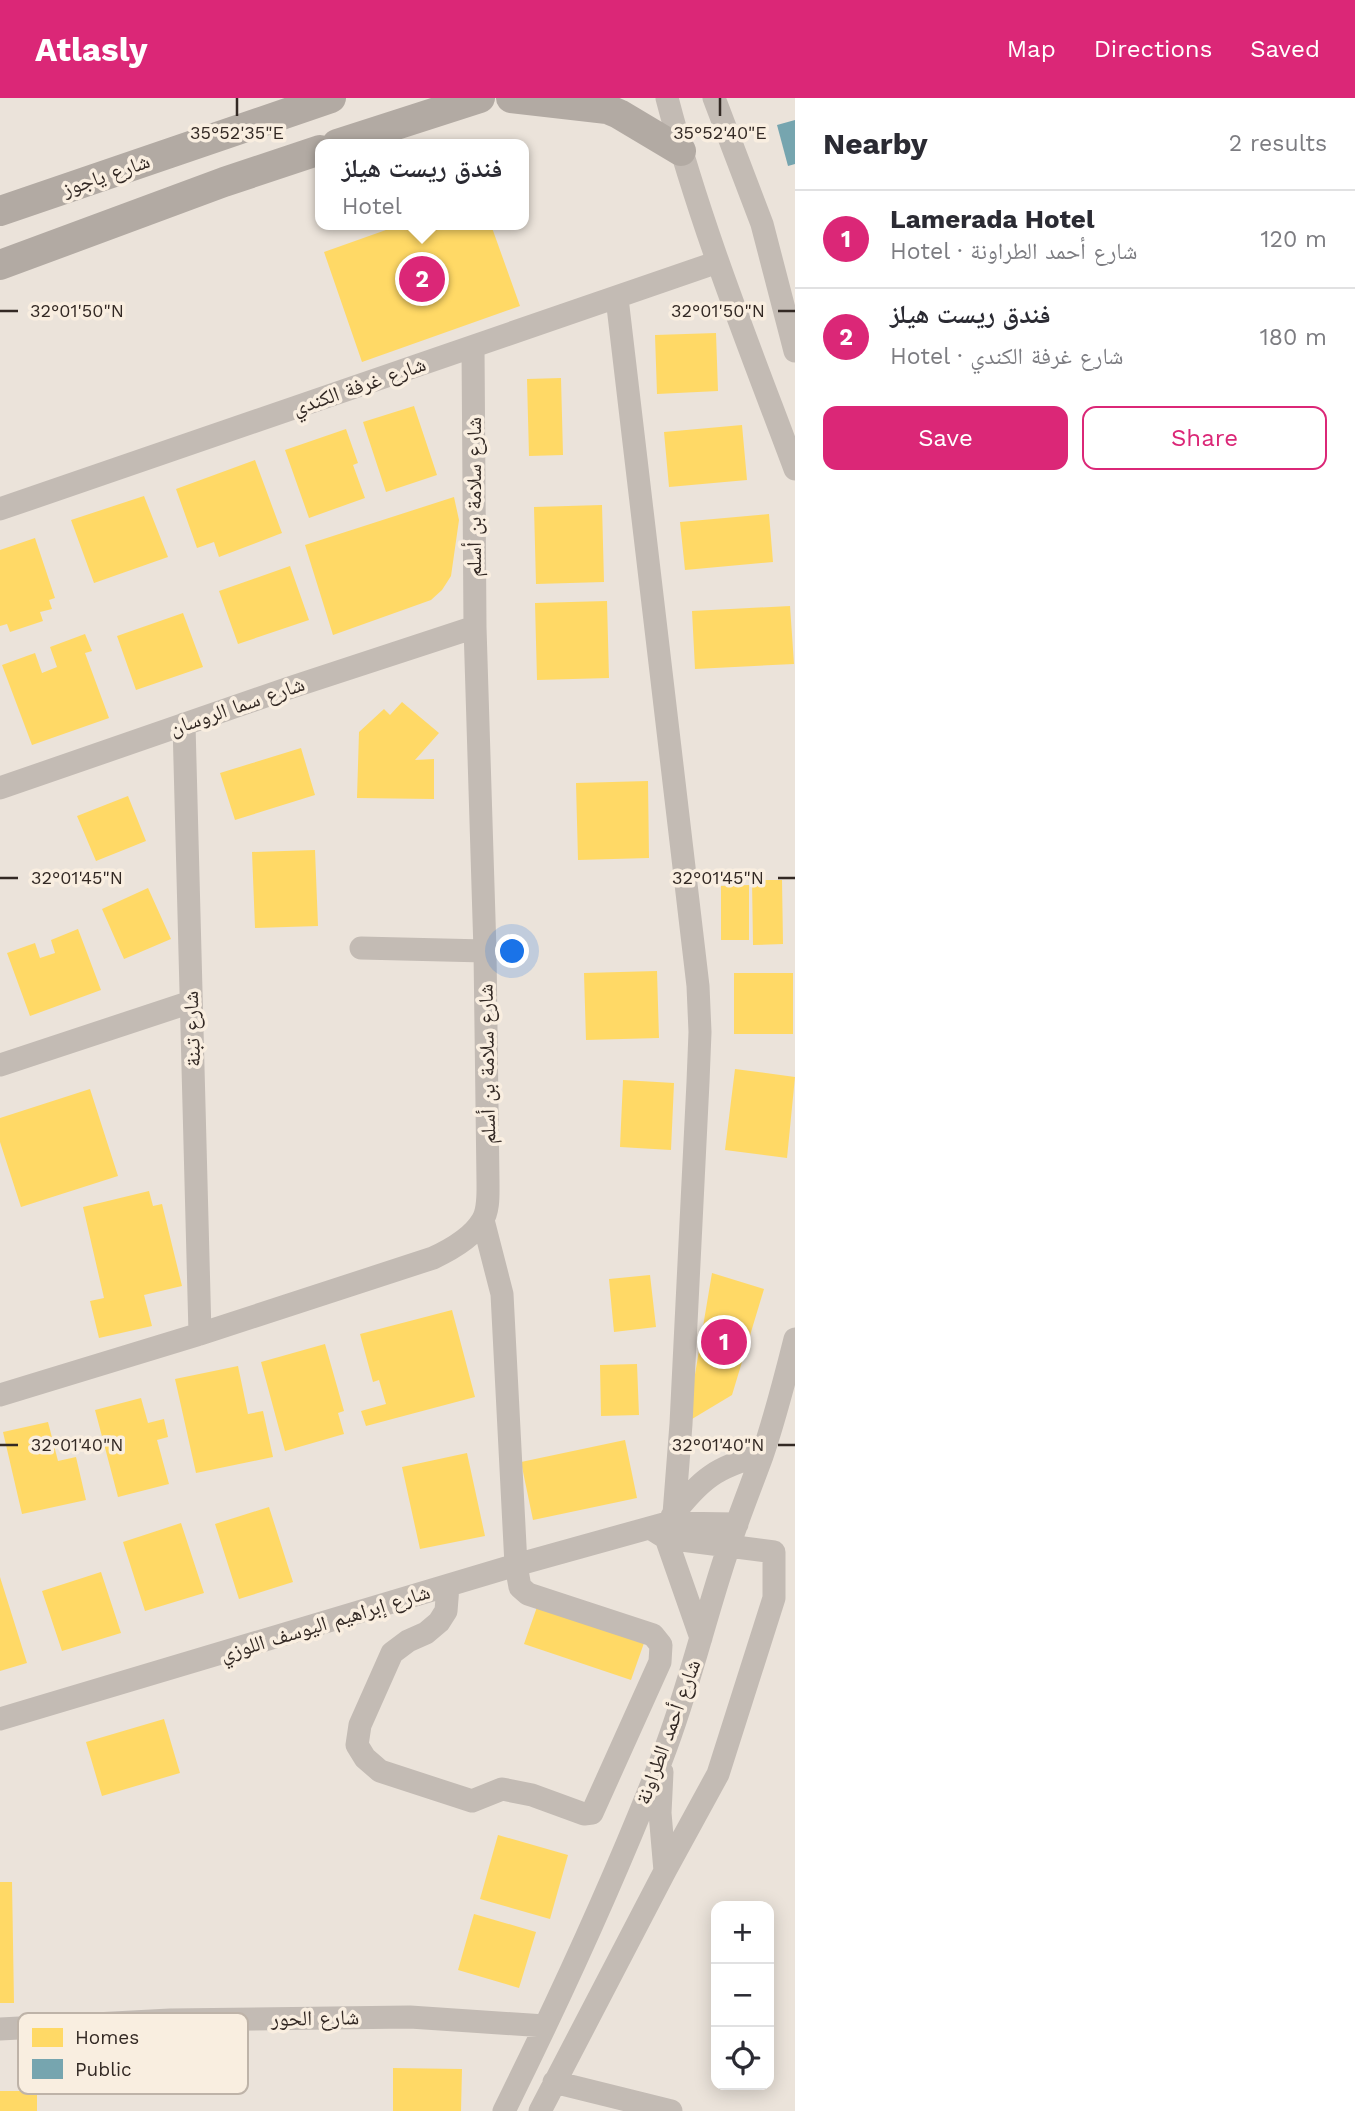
<!DOCTYPE html>
<meta charset="utf-8">
<style>
:root{--surface:#fff;--page:#f7f7f7;--text:#2b2b33;--muted:#7c7c81;--line:#e1e1e2;--accent:#db2777}
body{margin:0;font-family:"Work Sans","Noto Naskh Arabic",sans-serif;background:var(--page);color:var(--text)}
.controls{position:absolute;right:21px;bottom:21px;display:grid;overflow:hidden;border-radius:14px;box-shadow:0 4px 18px #0003}
.controls button{width:63px;height:63px;display:grid;place-items:center;padding:0;border:0;border-bottom:2px solid var(--line);background:var(--surface);color:var(--text);font:35px sans-serif}
.you{position:absolute;left:513px;top:854px;width:24px;height:24px;margin:-18px;border:5px solid #fff;border-radius:50%;background:#1a73e8;box-shadow:0 0 0 10px #1a73e833}
.badge{display:grid;place-items:center;width:46px;height:46px;border-radius:50%;background:var(--accent);color:#fff;font-size:23px;font-weight:700}
.pin{position:absolute;translate:-50% -50%;border:4px solid #fff;box-shadow:0 2px 7px #0006}
.popup{position:absolute;left:315px;top:41px;width:214px;height:91px;box-sizing:border-box;display:grid;place-content:center;border-radius:14px;background:var(--surface);filter:drop-shadow(0 2px 5px #0005);font-size:23px;white-space:nowrap;color:var(--muted)}
.popup b{font-size:26px;color:var(--text)}
.popup::after{content:'';position:absolute;left:50%;top:100%;margin-left:-14px;border:14px solid transparent;border-top-color:var(--surface)}
.list{margin:0;padding:0;list-style:none}
h2{display:flex;justify-content:space-between;align-items:center;height:91px;margin:0;padding:0 28px;font-size:30px}
h2 small{font-size:23px;font-weight:400;color:var(--muted)}
.list li{display:grid;grid-template-columns:46px 1fr auto;gap:21px;align-items:center;box-sizing:border-box;height:98px;padding:0 28px;border-top:2px solid var(--line)}
.list b{display:block;font-size:26px;white-space:nowrap}
.list p{margin:0;font-size:23px;white-space:nowrap;color:var(--muted)}
.list em{font-size:23px;font-style:normal;color:var(--muted)}
.actions{display:flex;gap:14px;padding:21px 28px}
.actions a{flex:1;padding:16px 0;border:2px solid var(--accent);border-radius:14px;text-align:center;font-size:24px;color:var(--accent)}
.actions .main{background:var(--accent);color:#fff}
.icon{flex:none;width:38px;height:38px;fill:none;stroke:currentColor;stroke-width:2;stroke-linecap:round;stroke-linejoin:round}
.map{position:relative;flex:none;width:795px;height:2013px;overflow:hidden}
header{display:flex;align-items:center;gap:42px;box-sizing:border-box;height:98px;padding:0 35px;background:var(--accent);color:#fff}
header strong{font-size:33px}
nav{display:flex;gap:38px;margin-inline-start:auto;font-size:24px}
main{display:flex}
aside{flex:1;background:var(--surface)}
.map>svg:first-child{display:block}
</style>
<header>
<strong>Atlasly</strong>
<nav><a>Map</a><a>Directions</a><a>Saved</a></nav>
</header>
<main>
<div class="map">
<svg width="795" height="2013" viewBox="0 0 795 2013">
<rect width="100%" height="100%" fill="#ebe3da"/>
<path fill="#ffd966" d="M 400,127 L 491,127 L 520,208 L 362,264 L 324,154 Z
M 716,235 L 718,293 L 657,296 L 655,237 Z
M 561,280 L 563,357 L 529,358 L 527,281 Z
M 414,308 L 437,377 L 386,394 L 363,324 Z
M 742,327 L 747,382 L 669,389 L 664,334 Z
M 346,331 L 358,365 L 353,367 L 365,400 L 309,420 L 285,352 Z
M 255,362 L 282,435 L 219,459 L 214,444 L 197,450 L 176,391 Z
M 144,398 L 168,459 L 94,485 L 71,422 Z
M 454,399 L 459,422 L 451,478 L 442,492 L 431,502 L 333,537 L 305,447 Z
M 602,407 L 604,484 L 536,486 L 534,409 Z
M 769,416 L 773,464 L 685,472 L 680,424 Z
M 35,440 L 55,500 L 49,502 L 52,511 L 40,514 L 43,523 L 10,534 L 7,526 L 0,528 L 0,452 Z
M 290,468 L 309,522 L 238,546 L 219,493 Z
M 607,503 L 609,580 L 537,582 L 535,505 Z
M 790,508 L 794,566 L 695,571 L 692,513 Z
M 183,515 L 203,569 L 136,592 L 117,538 Z
M 85,536 L 92,553 L 85,555 L 109,620 L 32,647 L 2,567 L 35,555 L 42,575 L 57,569 L 50,549 Z
M 402,604 L 439,635 L 415,662 L 434,661 L 434,701 L 357,700 L 359,634 L 384,611 L 390,617 Z
M 301,650 L 315,697 L 235,722 L 220,675 Z
M 648,683 L 649,760 L 578,762 L 576,685 Z
M 128,698 L 146,743 L 96,763 L 77,718 Z
M 315,752 L 318,828 L 255,830 L 252,754 Z
M 752,782 L 782,782 L 783,846 L 753,847 Z
M 749,787 L 749,842 L 721,842 L 721,788 Z
M 148,790 L 171,841 L 124,861 L 102,811 Z
M 78,831 L 101,892 L 30,918 L 7,855 L 35,845 L 40,860 L 55,855 L 51,842 Z
M 657,873 L 659,940 L 586,942 L 584,875 Z
M 734,875 L 793,875 L 793,936 L 734,936 Z
M 735,971 L 795,979 L 787,1060 L 725,1052 Z
M 623,982 L 674,985 L 671,1052 L 620,1049 Z
M 90,991 L 118,1078 L 21,1109 L 0,1044 L 0,1020 Z
M 149,1093 L 153,1108 L 162,1106 L 182,1188 L 144,1197 L 152,1228 L 99,1240 L 90,1203 L 104,1200 L 83,1109 Z
M 712,1175 L 764,1191 L 732,1297 L 687,1324 Z
M 650,1177 L 656,1229 L 614,1234 L 609,1181 Z
M 452,1212 L 475,1299 L 366,1328 L 361,1313 L 386,1306 L 379,1282 L 373,1284 L 360,1236 Z
M 325,1246 L 344,1313 L 338,1315 L 344,1336 L 285,1353 L 261,1264 Z
M 637,1266 L 639,1317 L 601,1318 L 600,1267 Z
M 238,1268 L 248,1316 L 263,1313 L 273,1359 L 196,1375 L 175,1281 Z
M 141,1300 L 148,1325 L 164,1321 L 168,1339 L 157,1342 L 169,1386 L 118,1399 L 95,1312 Z
M 48,1324 L 58,1363 L 76,1359 L 86,1402 L 22,1416 L 3,1334 Z
M 625,1342 L 637,1400 L 533,1422 L 521,1364 Z
M 467,1355 L 485,1438 L 420,1451 L 402,1369 Z
M 269,1409 L 293,1484 L 239,1501 L 215,1426 Z
M 181,1425 L 204,1495 L 145,1513 L 123,1444 Z
M 101,1474 L 121,1535 L 62,1553 L 42,1493 Z
M 0,1479 L 27,1565 L 0,1573 Z
M 537,1509 L 644,1545 L 631,1582 L 524,1546 Z
M 164,1621 L 180,1675 L 102,1698 L 86,1644 Z
M 498,1737 L 568,1757 L 550,1821 L 480,1801 Z
M 0,1784 L 12,1784 L 14,1905 L 0,1905 Z
M 474,1816 L 536,1834 L 519,1890 L 458,1872 Z
M 393,1970 L 462,1971 L 461,2013 L 393,2013 Z
M 0,1993 L 37,1993 L 37,2013 L 0,2013 Z"/>
<path fill="#76a5af" d="M 795,22 L 795,66 L 788,68 L 777,27 Z"/>
<g fill="none" stroke-linecap="round" stroke-linejoin="round">
<path stroke="#c3bbb4" stroke-width="23" d="M 667,0 C 700,127 749,248 795,371
M 714,0 L 762,126 L 795,253
M 617,200 L 698,888 L 700,934 L 698,984 L 681,1326 L 674,1416
M 0,411 L 718,164
M 184,626 L 200,1236
M 0,690 L 286,591 L 475,529
M 361,850 L 485,853
M 0,967 L 191,904
M 0,1297 L 200,1236 L 433,1160 C 450,1152 472,1140 482,1123 C 489,1113 488,1096 488,1084 L 485,853 L 475,529 L 473,249
M 672,1418 C 701,1381 716,1369 762,1357
M 666,1440 L 701,1540
M 448,1488 L 446,1513 L 439,1524 L 426,1535 L 408,1543 L 392,1555 L 360,1627 L 357,1647 L 365,1660 L 380,1673 L 472,1703 L 502,1691 L 532,1697 L 584,1716 L 592,1715 L 660,1564 L 661,1547 L 653,1537 L 528,1496 L 520,1489 L 516,1467 L 502,1196 L 483,1122
M 0,1621 L 516,1467 L 667,1425 L 737,1426
M 662,1674 L 660,1715 L 665,1773
M 0,1931 L 170,1922 L 410,1919 L 545,1928
M 554,1984 L 671,2013
M 504,2013 C 561,1898 615,1780 662,1660 C 689,1591 705,1518 729,1448 C 739,1418 751,1388 762,1358 C 775,1320 785,1281 795,1241
M 540,2013 L 665,1773 L 718,1676 L 774,1500 L 774,1454 L 666,1440 L 650,1430"/>
<path stroke="#b2aaa3" stroke-width="30" d="M 511,0 L 607,11 L 619,16 L 681,53
M 337,46 L 480,0
M 0,113 L 331,0
M 0,167 L 224,84 L 320,52"/>
</g>
<path fill="none" stroke="#332924" stroke-width="2.5" d="M 237,0 L 237,18M 720,0 L 720,18M 0,213 L 18,213M 778,213 L 795,213M 0,780 L 18,780M 778,780 L 795,780M 0,1347 L 18,1347M 778,1347 L 795,1347"/>
<g text-anchor="middle" stroke-width="7" stroke-linejoin="round" paint-order="stroke">
<g font-size="21" fill="#332924" stroke="#f9eee0">
<text transform="translate(106 77) rotate(-19)" y="7">شارع ياجوز</text>
<text transform="translate(359 288) rotate(-19)" y="7">شارع غرفة الكندي</text>
<text transform="translate(474 399) rotate(-90)" y="7">شارع سلامة بن أسلم</text>
<text transform="translate(237 608) rotate(-19)" y="7">شارع سما الروسان</text>
<text transform="translate(192 931) rotate(-92)" y="7">شارع تبنة</text>
<text transform="translate(487 966) rotate(-91)" y="7">شارع سلامة بن أسلم</text>
<text transform="translate(325 1525) rotate(-17)" y="7">شارع إبراهيم اليوسف اللوزي</text>
<text transform="translate(668 1634) rotate(-70)" y="7">شارع أحمد الطراونة</text>
<text transform="translate(315 1920) rotate(-1)" y="7">شارع الحور</text>
</g>
</g>
<rect x="18" y="1915" width="230" height="81" rx="10" fill="#f9eee0" stroke="#beb3a8" stroke-width="2"/>
<rect x="32" y="1930" width="31" height="19" fill="#ffd966"/>
<rect x="32" y="1961" width="31" height="20" fill="#76a5af"/>
<g font-size="19" fill="#332924">
<text x="75" y="1946">Homes</text>
<text x="75" y="1978">Public</text>
</g>
<g font-size="18" text-anchor="middle" fill="#332924" stroke="#f9eee0" stroke-width="7" stroke-linejoin="round" paint-order="stroke">
<text x="237" y="41">35°52'35"E</text>
<text x="720" y="41">35°52'40"E</text>
<text x="77" y="219">32°01'50"N</text>
<text x="718" y="219">32°01'50"N</text>
<text x="77" y="786">32°01'45"N</text>
<text x="718" y="786">32°01'45"N</text>
<text x="77" y="1353">32°01'40"N</text>
<text x="718" y="1353">32°01'40"N</text>
</g>
</svg>
<div class="controls">
<button>+</button>
<button>−</button>
<button><svg class="icon" aria-label="locate" viewBox="0 0 24 24"><circle cx="12" cy="12" r="6"/><path d="M12 2v4M12 18v4M2 12h4M18 12h4"/></svg></button>
</div>
<div class="you"></div>
<div class="pin badge" style="left:724px;top:1244px">1</div>
<div class="pin badge" style="left:422px;top:181px">2</div>
<div class="popup"><b>فندق ريست هيلز</b>Hotel</div>
</div>
<aside>
<h2>Nearby<small>2 results</small></h2>
<ul class="list">
<li><span class="badge">1</span><div><b>Lamerada Hotel</b><p>Hotel · شارع أحمد الطراونة</p></div><em>120 m</em></li>
<li><span class="badge">2</span><div><b>فندق ريست هيلز</b><p>Hotel · شارع غرفة الكندي</p></div><em>180 m</em></li>
</ul>
<div class="actions"><a class="main">Save</a><a>Share</a></div>
</aside>
</main>
